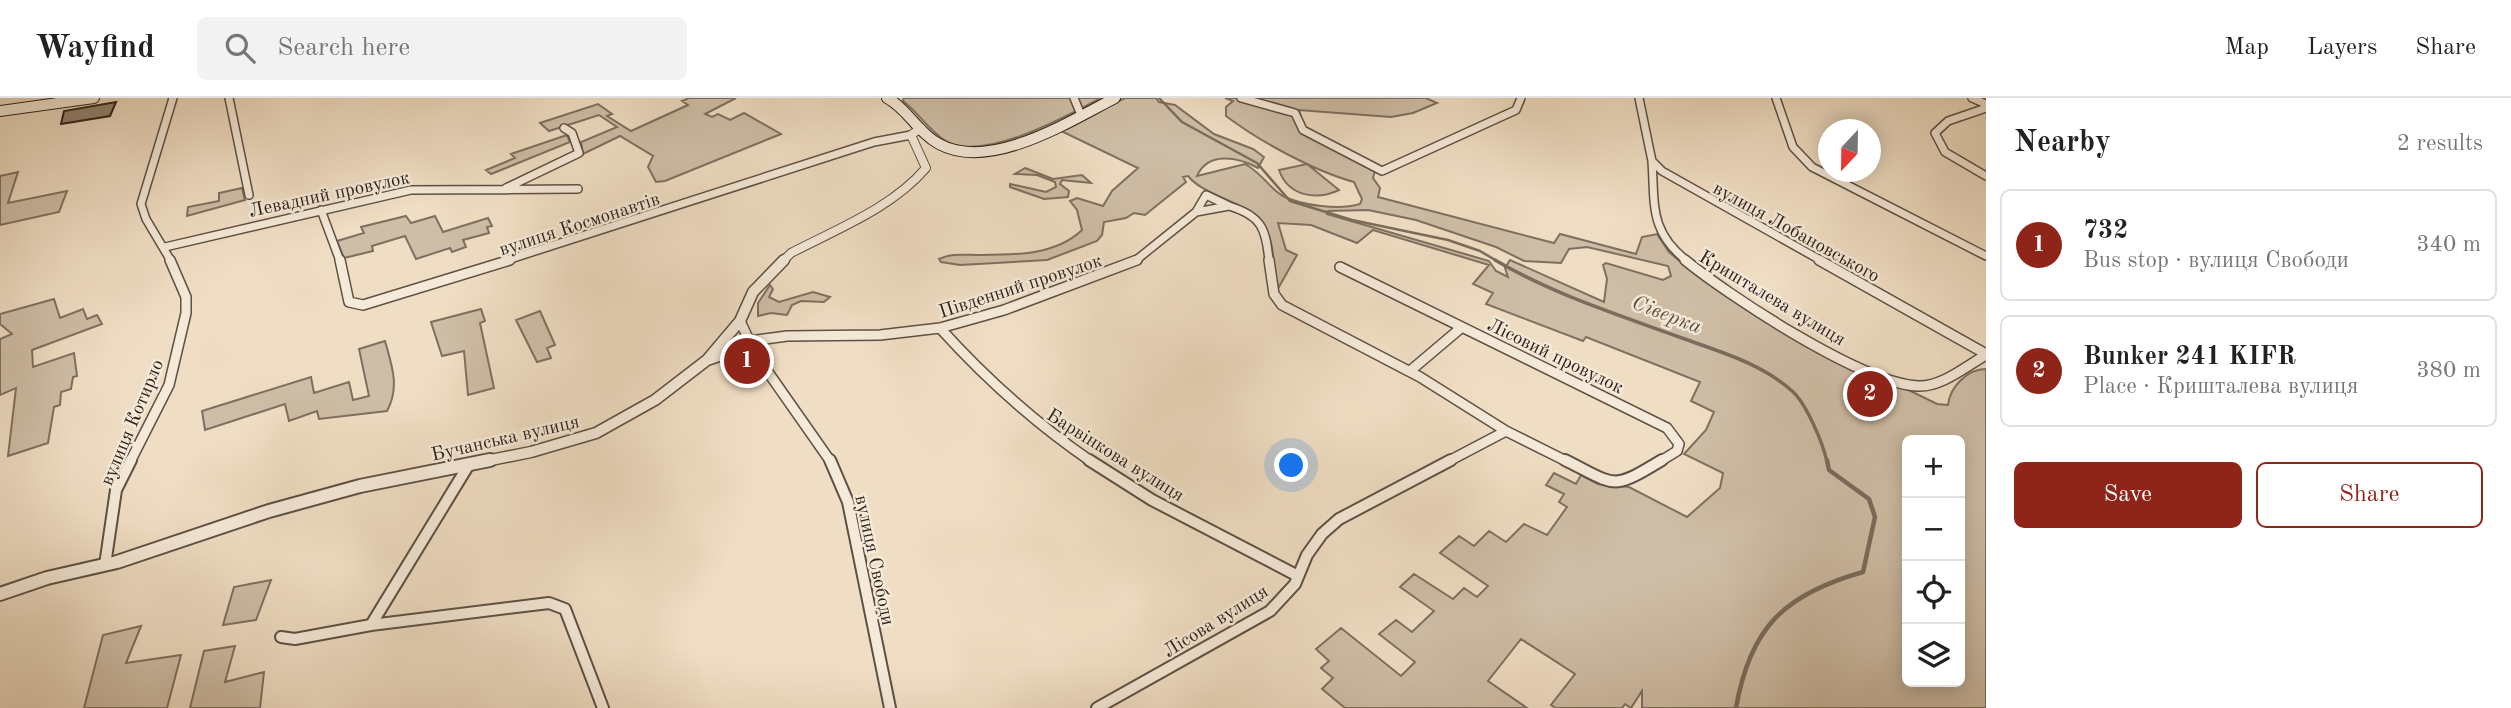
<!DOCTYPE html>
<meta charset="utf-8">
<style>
:root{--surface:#fff;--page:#f2f2f2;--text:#222;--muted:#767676;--line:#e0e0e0;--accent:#8f2418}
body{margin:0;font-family:"Old Standard TT",serif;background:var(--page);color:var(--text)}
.controls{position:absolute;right:21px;bottom:21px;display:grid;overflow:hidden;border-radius:10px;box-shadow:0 4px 18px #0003}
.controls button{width:63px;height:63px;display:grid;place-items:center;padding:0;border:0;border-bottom:2px solid var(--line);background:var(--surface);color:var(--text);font:35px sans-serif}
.compass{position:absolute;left:1818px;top:21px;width:63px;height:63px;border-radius:50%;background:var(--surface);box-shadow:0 4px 18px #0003;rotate:202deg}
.you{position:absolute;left:1292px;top:368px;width:24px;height:24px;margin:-18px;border:5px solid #fff;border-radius:50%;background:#1a73e8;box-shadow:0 0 0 10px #1a73e833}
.badge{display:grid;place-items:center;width:46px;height:46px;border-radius:50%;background:var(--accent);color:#fff;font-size:23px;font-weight:700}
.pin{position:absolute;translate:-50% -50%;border:4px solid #fff;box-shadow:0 2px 7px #0006}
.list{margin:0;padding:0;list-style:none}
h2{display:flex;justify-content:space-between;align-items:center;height:91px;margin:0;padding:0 28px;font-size:30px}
h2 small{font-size:23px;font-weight:400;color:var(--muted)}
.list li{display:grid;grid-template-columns:46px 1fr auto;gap:21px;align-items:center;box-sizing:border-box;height:112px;margin:0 14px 14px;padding:0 14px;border:2px solid var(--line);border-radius:10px}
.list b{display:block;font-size:26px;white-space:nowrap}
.list p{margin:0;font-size:23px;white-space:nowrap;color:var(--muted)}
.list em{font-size:23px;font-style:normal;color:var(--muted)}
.actions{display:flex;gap:14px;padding:21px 28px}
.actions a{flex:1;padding:16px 0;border:2px solid var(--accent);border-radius:10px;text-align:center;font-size:24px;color:var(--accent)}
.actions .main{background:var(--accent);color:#fff}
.icon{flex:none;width:38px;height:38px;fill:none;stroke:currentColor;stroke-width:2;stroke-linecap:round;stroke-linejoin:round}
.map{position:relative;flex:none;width:1986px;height:610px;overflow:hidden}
header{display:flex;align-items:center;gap:42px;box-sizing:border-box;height:98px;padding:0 35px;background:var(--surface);border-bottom:2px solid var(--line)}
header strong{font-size:33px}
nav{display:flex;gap:38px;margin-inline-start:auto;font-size:24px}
.search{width:490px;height:63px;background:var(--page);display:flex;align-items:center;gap:18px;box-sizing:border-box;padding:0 24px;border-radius:10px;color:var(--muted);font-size:26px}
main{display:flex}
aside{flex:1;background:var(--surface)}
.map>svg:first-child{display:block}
</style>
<header>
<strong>Wayfind</strong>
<div class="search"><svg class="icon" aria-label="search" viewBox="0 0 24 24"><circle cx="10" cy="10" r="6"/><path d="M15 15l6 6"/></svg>Search here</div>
<nav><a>Map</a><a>Layers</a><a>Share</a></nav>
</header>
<main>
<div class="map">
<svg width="1986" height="610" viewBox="0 0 1986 610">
<rect width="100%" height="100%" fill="#f0dec4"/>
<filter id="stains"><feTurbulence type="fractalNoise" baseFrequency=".00286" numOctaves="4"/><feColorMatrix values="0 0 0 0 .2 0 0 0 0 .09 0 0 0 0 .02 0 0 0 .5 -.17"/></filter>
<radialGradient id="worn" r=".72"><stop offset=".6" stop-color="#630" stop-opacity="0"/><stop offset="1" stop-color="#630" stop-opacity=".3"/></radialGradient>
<path fill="#cfbea7" stroke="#7e7061" stroke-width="2" fill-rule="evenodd" d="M 689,0 L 736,0 L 705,16 L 712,19 L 718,16 L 730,22 L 744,15 L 781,36 L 665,83 L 656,84 L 648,69 L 653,58 L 620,38 L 583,56 L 581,44 L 617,29 L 599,17 L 549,33 L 540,25 L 598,6 L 612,16 L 607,18 L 631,33 L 688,7 L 682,3 Z
M 904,0 L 1101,0 C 1067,18 983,65 946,43 C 929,33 919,15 903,3 Z
M 1125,0 L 1156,0 L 1159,4 L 1175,7 L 1214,36 L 1253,51 L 1264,59 L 1258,70 C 1238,59 1208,53 1197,78 L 1245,66 C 1263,76 1270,91 1283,98 C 1302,108 1340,112 1360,106 L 1362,101 L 1354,84 C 1314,73 1259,43 1226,18 L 1226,9 L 1233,3 L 1225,0 L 1426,0 L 1437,5 L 1413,15 L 1391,19 L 1299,12 L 1303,28 L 1376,69 L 1373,80 L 1380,90 L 1378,99 L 1554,145 L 1560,136 L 1636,156 L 1642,139 L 1657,136 L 1669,154 L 1690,172 L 1754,216 L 1937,306 L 1948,307 C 1950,289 1967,271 1986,271 L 1986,610 L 1642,610 L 1642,593 L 1631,610 L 1625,606 L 1622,610 L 1556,610 L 1551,607 L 1575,576 L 1521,541 L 1488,583 L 1527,610 L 1345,610 L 1322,591 L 1333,580 L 1321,570 L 1329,563 L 1316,551 L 1341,530 L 1401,578 L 1415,564 L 1379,536 L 1396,522 L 1412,534 L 1434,513 L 1400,489 L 1414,476 L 1453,501 L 1464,490 L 1477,499 L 1488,488 L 1440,455 L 1459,438 L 1474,448 L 1489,433 L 1506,444 L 1524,426 L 1547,437 L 1567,409 L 1559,404 L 1564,396 L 1546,387 L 1554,375 L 1576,386 L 1581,377 L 1598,386 L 1629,389 L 1687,419 L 1720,390 L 1723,375 L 1684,356 L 1706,332 L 1714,314 L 1691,303 L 1700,284 L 1586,239 L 1583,243 L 1486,206 L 1493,195 L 1473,186 L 1489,167 L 1373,132 L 1357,145 L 1311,127 L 1278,125 L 1286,152 L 1297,157 L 1275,196 C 1273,145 1277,123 1225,101 C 1212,95 1197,89 1188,78 L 1183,79 L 1186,84 L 1145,117 L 1134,115 L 1126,120 L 1104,124 L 1102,137 L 1097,143 L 1047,162 L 960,167 L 941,164 L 939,161 C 951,155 964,157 977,157 C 1012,157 1055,158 1082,132 L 1077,112 L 1070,103 L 1077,100 L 1103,108 L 1112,93 L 1138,70 L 1059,32 ZM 1368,112 L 1416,122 L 1496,149 L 1524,163 L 1561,165 L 1569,151 L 1587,149 L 1668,168 L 1671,178 L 1663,182 L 1606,165 L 1603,167 L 1607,181 L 1604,204 L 1510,162 L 1505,170 L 1508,179 L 1496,173 L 1489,163 L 1327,116 L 1328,113 ZM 1907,342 L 1960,342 L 1960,584 L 1907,584 Z
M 567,37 L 570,44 L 491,76 L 486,72 L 515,60 L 511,56 Z
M 1307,66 L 1339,92 C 1316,103 1288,98 1279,72 Z
M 1025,70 L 1053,81 L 1082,77 L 1091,85 L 1062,82 L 1060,86 L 1069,93 L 1068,99 L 1044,101 L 1010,89 L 1010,86 L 1046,94 L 1056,89 L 1055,84 L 1037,77 L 1015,76 Z
M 18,74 L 8,105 L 67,93 L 59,114 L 0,127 L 0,78 Z
M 242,90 L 245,102 L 187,118 L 188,109 L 219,103 L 219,95 Z
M 406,118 L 411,125 L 435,118 L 443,134 L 488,120 L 492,128 L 487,129 L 489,135 L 463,142 L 466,149 L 452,154 L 450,150 L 416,161 L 405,138 L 372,148 L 373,153 L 344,160 L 337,143 L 364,135 L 361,129 Z
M 770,187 L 773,191 L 769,199 L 779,204 L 813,194 L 830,199 L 824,204 L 801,203 L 792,207 L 787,217 L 771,215 L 758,218 L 758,205 Z
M 54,201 L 60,220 L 83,211 L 87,221 L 97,217 L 102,226 L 32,252 L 33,269 L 74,255 L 77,278 L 73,279 L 71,291 L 61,294 L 60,307 L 54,309 L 48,345 L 8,358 L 16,290 L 0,297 L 0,241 L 12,236 L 0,226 L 0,216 Z
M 481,211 L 485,223 L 480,225 L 494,290 L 468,297 L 464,253 L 442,258 L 431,224 Z
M 540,213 L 555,247 L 547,250 L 551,260 L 537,264 L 516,222 Z
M 385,243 C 392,268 400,289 387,313 L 319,321 L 317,313 L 289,323 L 285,306 L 205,332 L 202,313 L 311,279 L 314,295 L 349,284 L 353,302 L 369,298 L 359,251 Z
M 271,482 L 256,522 L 223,527 L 234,489 Z
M 141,528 L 126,565 L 181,557 L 167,610 L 84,610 L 103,537 Z
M 235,548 L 225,584 L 264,574 L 260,610 L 190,610 L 204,553 Z"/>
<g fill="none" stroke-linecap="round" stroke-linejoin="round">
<path stroke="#7b6c5e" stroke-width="2.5" d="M 1159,0 L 1182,24 L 1257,65 L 1290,103 L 1352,122 L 1448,142 L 1480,153 L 1497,163"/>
<path stroke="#7b6c5e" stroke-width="3.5" d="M 1495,162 C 1552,196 1619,217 1682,240 C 1720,254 1761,265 1792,293 C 1806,305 1823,345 1827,364"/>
<path stroke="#7b6c5e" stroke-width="4.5" d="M 1736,610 C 1750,529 1785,496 1863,474 L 1875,419 L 1869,401 L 1829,372 L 1827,362"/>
</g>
<path fill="#938373" stroke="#2e211b" stroke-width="2" d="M 116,4 L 110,18 L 61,26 L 64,13 Z"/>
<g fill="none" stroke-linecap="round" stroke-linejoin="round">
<defs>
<path id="minor-far2" d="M 229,0 L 249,97
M 1074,0 L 1081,17
M 1241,0 L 1295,15 L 1303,32 L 1382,73 L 1516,12 L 1521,0
M 1639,0 L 1652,63 L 1662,73 L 1822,163
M 1776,0 L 1793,49 L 1812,69 L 1986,158
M 1972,0 L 1986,6
M 1986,10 L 1948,23 L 1935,35 L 1945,54 L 1986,78
M 1652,63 C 1655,107 1649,133 1687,163
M 506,90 L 579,55 L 572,35 L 564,30
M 1206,97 L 1229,108 L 1196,114 Z
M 1229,108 C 1262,118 1266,131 1269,163
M 321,112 L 340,163
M 165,149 L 411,92 L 578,91
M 171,163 L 146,121 L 141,106 L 173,0
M 504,163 L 874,44 L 911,37
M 1135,163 L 1196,114"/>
<path id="minor-far1" d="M 340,162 L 349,204 L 363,207 L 510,162
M 1269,162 L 1274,196 L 1282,207 L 1420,279 L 1506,333 L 1568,364
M 1685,162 C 1729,198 1863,286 1918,288 C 1942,289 1966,268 1986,257
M 1819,162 L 1986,256
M 1340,169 L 1667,330 L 1679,346 L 1677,353 L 1659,364
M 740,223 L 756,257 L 831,364
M 940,230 C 986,281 1035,325 1092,364
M 750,243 L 787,238 L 880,237 L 940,230 L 1004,212 L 1137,162
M 1410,273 L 1462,229
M 130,364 L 169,287 L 186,215 L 186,199 L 170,162
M 1447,364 L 1506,333"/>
<path id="minor" d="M 830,362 L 848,404 L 890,610
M 1089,362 L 1152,402 L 1298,478
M 1565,362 C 1617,388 1611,393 1662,362
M 105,467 L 116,392 L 131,362
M 371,527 L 468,368
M 281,539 L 295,541 L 371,527 L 549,505 L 565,511 L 603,610
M 1097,610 L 1270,513 L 1295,486 L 1307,457 L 1322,436 L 1339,421 L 1451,362"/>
<path id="tertiary-far2" d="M 783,163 L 791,155 C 837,131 892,110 926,70 L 911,37 L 921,30"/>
<path id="tertiary-far1" d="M 710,261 L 733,253 L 756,257
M 481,364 L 531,354 L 596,335 L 655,302 L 707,262 L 740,223 L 753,194 L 784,162"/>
<path id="tertiary" d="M 0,496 L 47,480 L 117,464 L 269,413 L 360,388 L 490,362"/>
<path id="secondary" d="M 887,0 C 908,11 918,35 939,46 C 990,74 1070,23 1115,0
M 0,13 L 94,0"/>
</defs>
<use href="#minor-far2" stroke="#5e5045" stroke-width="10"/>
<use href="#minor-far1" stroke="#5e5045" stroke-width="12"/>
<use href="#minor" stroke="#5e5045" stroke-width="14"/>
<use href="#tertiary-far2" stroke="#5e5045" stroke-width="10"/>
<use href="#tertiary-far1" stroke="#5e5045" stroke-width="13"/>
<use href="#tertiary" stroke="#5e5045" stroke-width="16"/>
<use href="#secondary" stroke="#2e211b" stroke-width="12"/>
<use href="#minor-far2" stroke="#f5ead9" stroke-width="7"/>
<use href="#minor-far1" stroke="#f5ead9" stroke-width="9"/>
<use href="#minor" stroke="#f5ead9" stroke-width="10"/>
<use href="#tertiary-far2" stroke="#f5ead9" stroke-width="8"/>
<use href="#tertiary-far1" stroke="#f5ead9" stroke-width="10"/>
<use href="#tertiary" stroke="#f5ead9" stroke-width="12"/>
<use href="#secondary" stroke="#f5ead9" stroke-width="10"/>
</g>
<g text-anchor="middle" stroke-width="5" stroke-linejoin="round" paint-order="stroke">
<g font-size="19" fill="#2e211b" stroke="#f5ead9">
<text transform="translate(329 95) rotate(-12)" y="7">Левадний провулок</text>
<text transform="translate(579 125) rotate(-18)" y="7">вулиця Космонавтів</text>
<text transform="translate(1797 133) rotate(29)" y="7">вулиця Лобановського</text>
<text transform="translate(1020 187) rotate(-18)" y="7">Південний провулок</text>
<text transform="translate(1773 199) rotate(31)" y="7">Кришталева вулиця</text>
<text transform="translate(1556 257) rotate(26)" y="7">Лісовий провулок</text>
<text transform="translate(131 324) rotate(-67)" y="7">вулиця Котирло</text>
<text transform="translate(505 339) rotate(-13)" y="7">Бучанська вулиця</text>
<text transform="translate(1116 356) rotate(32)" y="7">Барвінкова вулиця</text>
<text transform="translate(876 462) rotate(78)" y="7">вулиця Свободи</text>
<text transform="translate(1215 522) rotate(-32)" y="7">Лісова вулиця</text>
</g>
<g font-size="21" font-style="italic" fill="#5b4d42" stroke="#f5ead9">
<text transform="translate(1667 216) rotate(21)" y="7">Сіверка</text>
</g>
</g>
<rect width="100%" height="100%" filter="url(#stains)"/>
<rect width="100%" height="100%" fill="url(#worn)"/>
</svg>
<div class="controls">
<button>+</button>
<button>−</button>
<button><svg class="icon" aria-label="locate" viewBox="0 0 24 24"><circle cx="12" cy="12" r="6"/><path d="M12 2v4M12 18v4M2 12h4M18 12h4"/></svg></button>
<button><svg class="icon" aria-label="layers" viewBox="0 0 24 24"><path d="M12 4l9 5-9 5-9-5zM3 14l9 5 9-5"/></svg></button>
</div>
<svg class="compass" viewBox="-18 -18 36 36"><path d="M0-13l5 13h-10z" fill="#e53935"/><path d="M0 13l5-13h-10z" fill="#767676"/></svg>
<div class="you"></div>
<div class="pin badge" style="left:747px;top:263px">1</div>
<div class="pin badge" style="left:1870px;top:296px">2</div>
</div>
<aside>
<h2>Nearby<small>2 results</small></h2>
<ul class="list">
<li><span class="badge">1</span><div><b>732</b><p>Bus stop · вулиця Свободи</p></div><em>340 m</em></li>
<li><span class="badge">2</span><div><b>Bunker 241 KIFR</b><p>Place · Кришталева вулиця</p></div><em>380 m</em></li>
</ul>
<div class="actions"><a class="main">Save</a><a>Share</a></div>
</aside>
</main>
